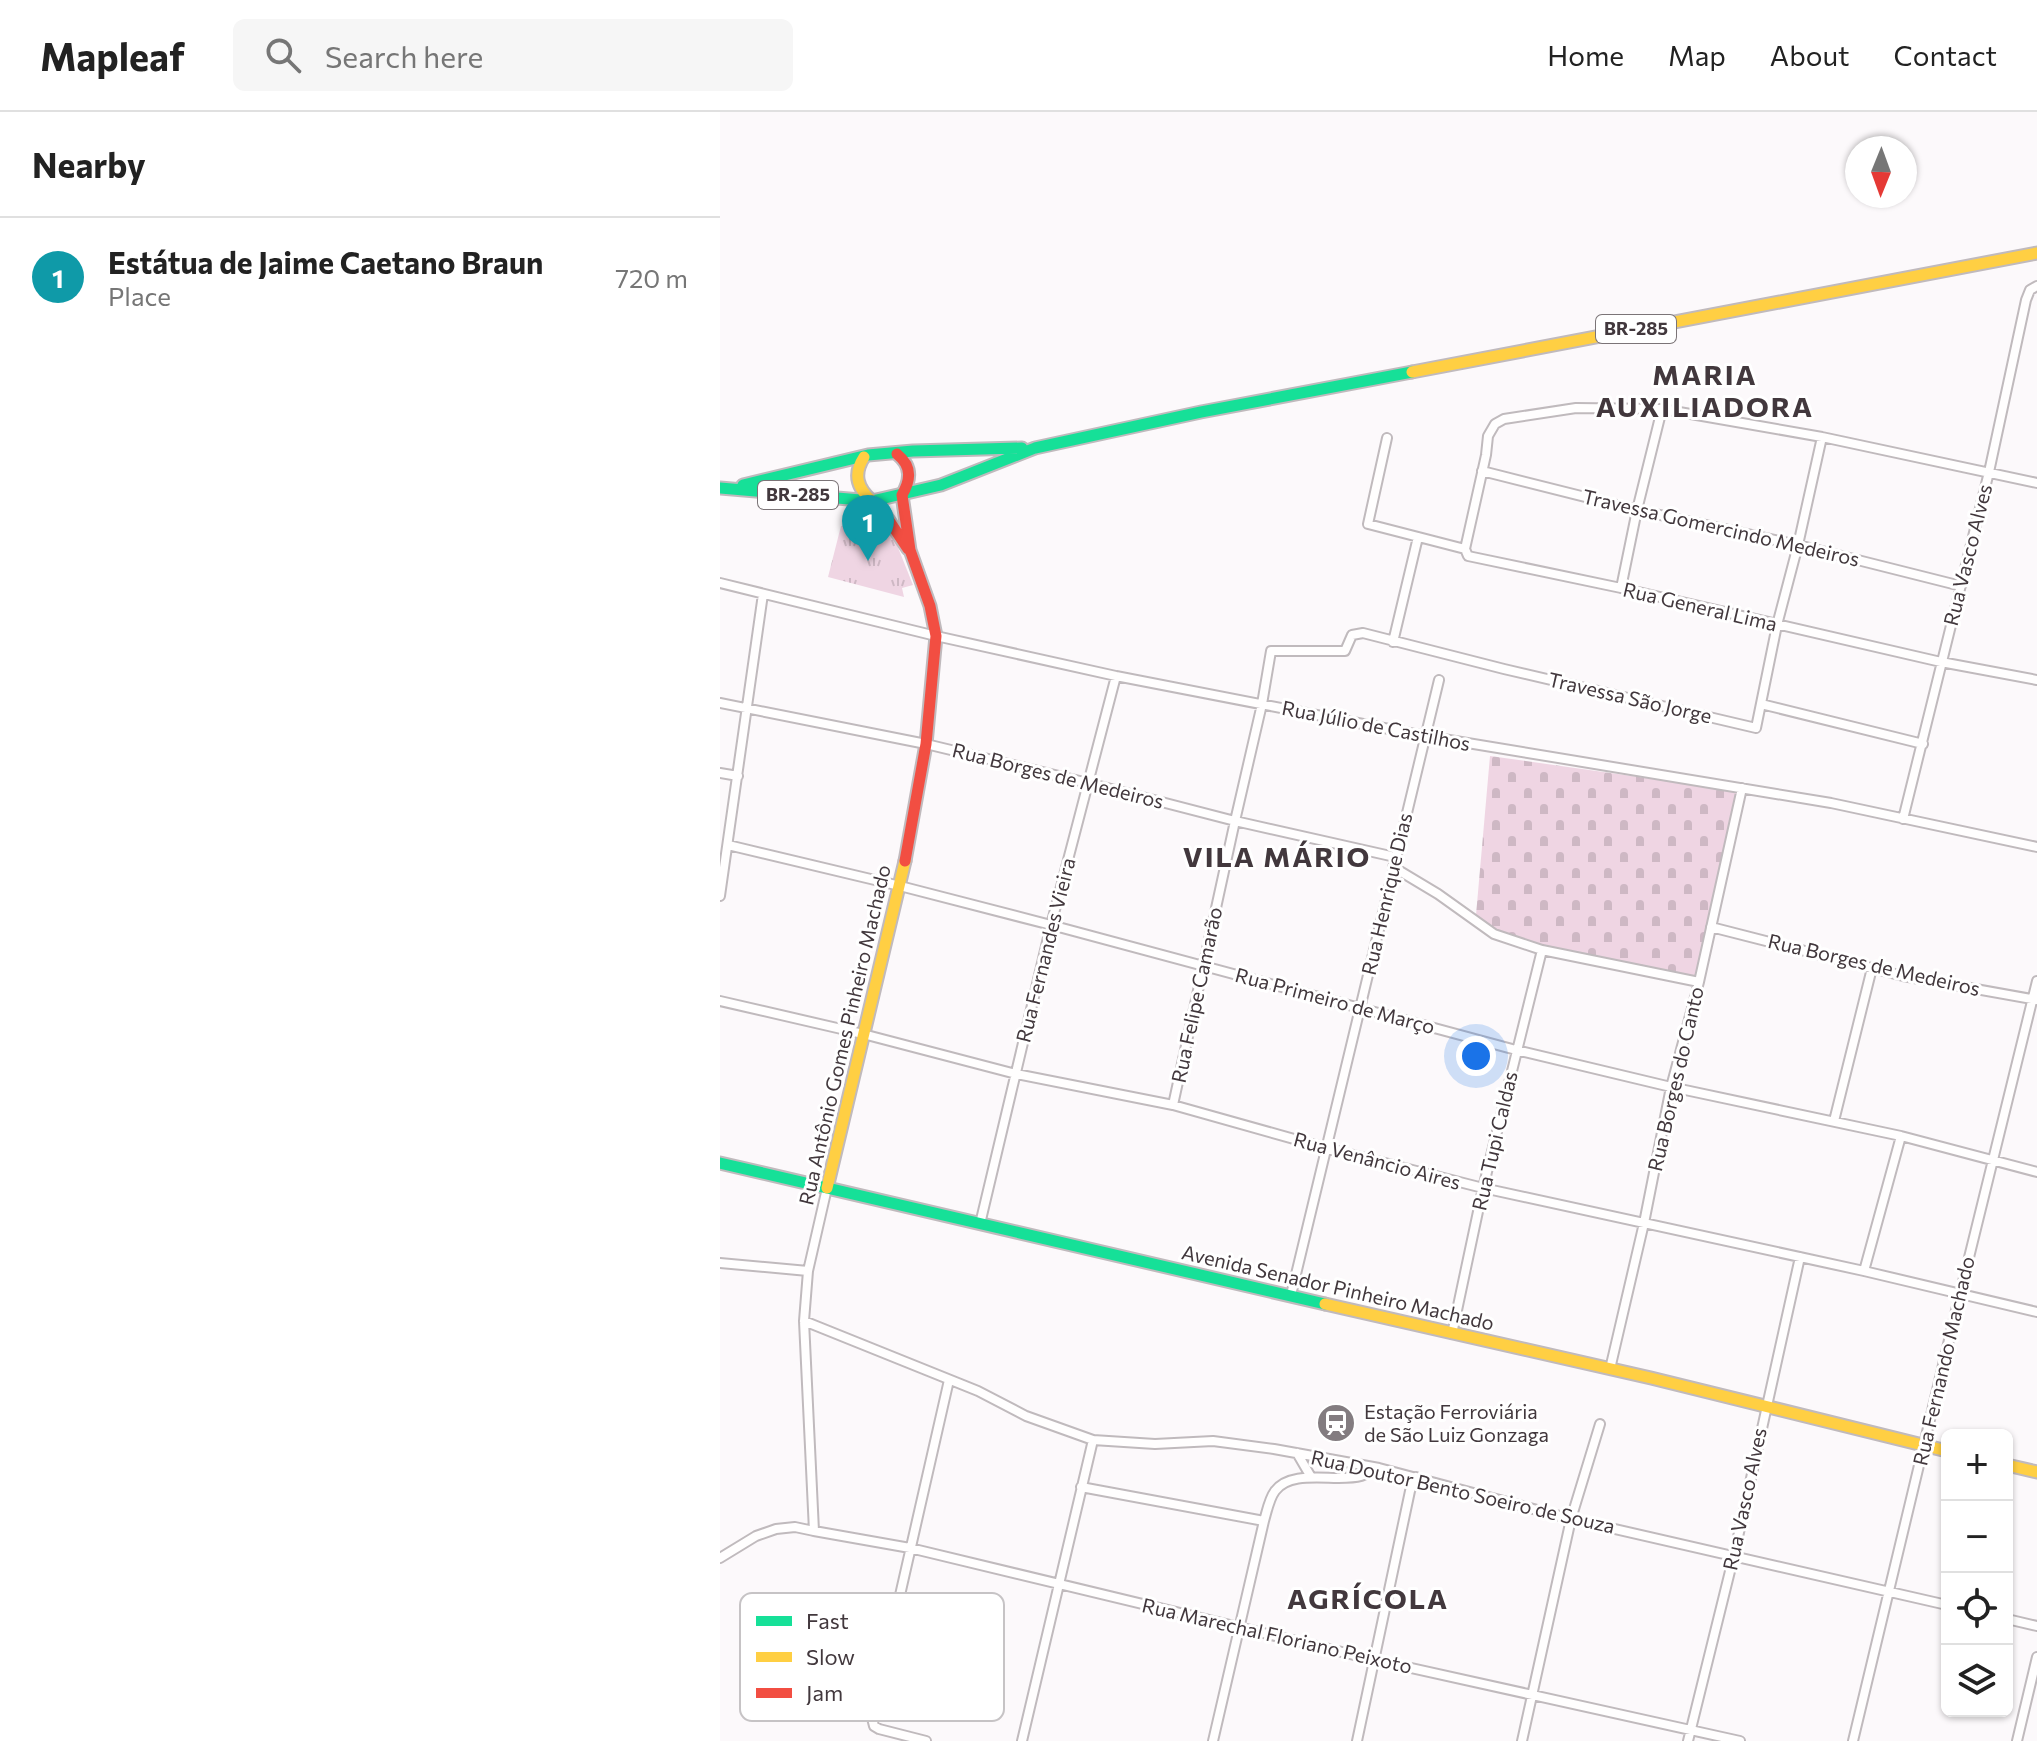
<!DOCTYPE html>
<meta charset="utf-8">
<style>
:root{--surface:#fff;--page:#f6f6f6;--text:#222;--muted:#767676;--line:#e0e0e0;--accent:#837c80}
body{margin:0;font-family:Commissioner,sans-serif;background:var(--page);color:var(--text)}
.controls{position:absolute;right:24px;bottom:24px;display:grid;overflow:hidden;border-radius:12px;box-shadow:0 2px 6px #0004}
.controls button{width:72px;height:72px;display:grid;place-items:center;padding:0;border:0;border-bottom:2px solid var(--line);background:var(--surface);color:var(--text);font:40px sans-serif}
.compass{position:absolute;left:1125px;top:24px;width:72px;height:72px;border-radius:50%;background:var(--surface);box-shadow:0 2px 6px #0004;rotate:181deg}
.you{position:absolute;left:756px;top:944px;width:28px;height:28px;margin:-20px;border:6px solid #fff;border-radius:50%;background:#1a73e8;box-shadow:0 0 0 12px #1a73e833}
.badge{display:grid;place-items:center;width:52px;height:52px;border-radius:50%;background:var(--accent);color:#fff;font-size:26px;font-weight:700}
.pin{position:absolute;translate:-50% -66px;filter:drop-shadow(0 2px 4px #0008)}
.pin::after{content:'';position:absolute;top:42px;width:28px;height:24px;background:inherit;clip-path:polygon(0 0,100% 0,50% 100%)}
.list{margin:0;padding:0;list-style:none}
h2{display:flex;justify-content:space-between;align-items:center;height:104px;margin:0;padding:0 32px;font-size:34px}
h2 small{font-size:26px;font-weight:400;color:var(--muted)}
.list li{display:grid;grid-template-columns:52px 1fr auto;gap:24px;align-items:center;box-sizing:border-box;height:120px;padding:0 32px;border-top:2px solid var(--line)}
.list b{display:block;font-size:30px;white-space:nowrap}
.list p{margin:0;font-size:26px;white-space:nowrap;color:var(--muted)}
.list em{font-size:26px;font-style:normal;color:var(--muted)}
.icon{flex:none;width:44px;height:44px;fill:none;stroke:currentColor;stroke-width:2;stroke-linecap:round;stroke-linejoin:round}
.map{position:relative;flex:none;width:1317px;height:1629px;overflow:hidden}
header{display:flex;align-items:center;gap:48px;box-sizing:border-box;height:112px;padding:0 40px;background:var(--surface);border-bottom:2px solid var(--line)}
header strong{font-size:38px}
nav{display:flex;gap:44px;margin-inline-start:auto;font-size:28px}
.search{width:560px;height:72px;background:var(--page);display:flex;align-items:center;gap:20px;box-sizing:border-box;padding:0 28px;border-radius:12px;color:var(--muted);font-size:30px}
main{display:flex}
aside{flex:1;background:var(--surface)}
.map>svg:first-child{display:block}
</style>
<header>
<strong>Mapleaf</strong>
<div class="search"><svg class="icon" aria-label="search" viewBox="0 0 24 24"><circle cx="10" cy="10" r="6"/><path d="M15 15l6 6"/></svg>Search here</div>
<nav><a>Home</a><a>Map</a><a>About</a><a>Contact</a></nav>
</header>
<main>
<aside>
<h2>Nearby<small></small></h2>
<ul class="list">
<li><span class="badge" style="background:#0f9aa8">1</span><div><b>Estátua de Jaime Caetano Braun</b><p>Place</p></div><em>720 m</em></li>
</ul>
</aside>
<div class="map">
<svg width="1317" height="1629" viewBox="0 0 1317 1629">
<defs>
<pattern id="cemetery-stones" width="16" height="16" patternUnits="userSpaceOnUse" patternTransform="scale(2)"><rect width="16" height="16" fill="#efd5e3"/><path d="M2 7V4a2 2 0 0 1 4 0v3zM10 15v-3a2 2 0 0 1 4 0v3z" fill="#ceb8c4"/></pattern>
<pattern id="park-tufts" width="24" height="20" patternUnits="userSpaceOnUse" patternTransform="scale(2)"><rect width="24" height="20" fill="#efd5e3"/><path d="M3 7l-1-3M5 7V3M7 7l1-3M15 17l-1-3M17 17v-4M19 17l1-3" fill="none" stroke="#ceb8c4"/></pattern>
</defs>
<rect width="100%" height="100%" fill="#fcf9fb"/>
<path fill="url(#cemetery-stones)" d="M 770,644 L 1018,679 L 978,868 L 822,836 L 774,821 L 756,803 Z"/>
<path fill="url(#park-tufts)" d="M 162,412 L 173,423 L 193,473 L 182,476 L 184,485 L 108,465 L 121,414 Z"/>
<g fill="none" stroke-linecap="round" stroke-linejoin="round">
<defs>
<path id="street" d="M 667,326 L 648,412 L 745,437 L 748,444 L 901,476 L 1221,550 L 1317,568
M 762,359 L 917,398 L 1078,433 L 1241,474
M 745,437 L 766,343 L 768,324 L 775,312 L 784,307 L 856,296 L 942,297 L 1102,325 L 1317,371
M 0,471 L 216,524 L 396,564 L 705,624 L 1111,691 L 1317,735
M 901,476 L 917,398 L 942,297
M 673,530 L 698,425
M 0,591 L 206,632 L 368,671 L 515,709 L 675,745
M 1041,592 L 1203,632
M 0,661 L 18,664
M 1183,707 L 1269,360 L 1306,188 L 1310,178 L 1317,174
M 8,733 L 180,774 L 331,813 L 796,938 L 951,975 L 1181,1024 L 1317,1060
M 673,755 L 718,782 L 774,822 L 822,838 L 979,870
M 0,784 L 43,482
M 991,815 L 1183,864 L 1317,888
M 0,889 L 143,922 L 296,962 L 453,993 L 606,1036 L 763,1076 L 1144,1159 L 1317,1200
M 453,993 L 515,709 L 542,592 L 551,539 L 625,539 L 632,523 L 643,521 L 784,557 L 1036,616 L 1057,513 L 1078,433 L 1102,325
M 1114,1009 L 1152,856
M 260,1112 L 331,813 L 396,564
M 0,1151 L 88,1159
M 1144,1159 L 1181,1024
M 571,1183 L 719,568
M 84,1209 L 258,1279 L 306,1304 L 373,1328 L 435,1332 L 493,1329 L 554,1337 L 659,1356 L 851,1407 L 1227,1493
M 732,1222 L 763,1076 L 822,838
M 890,1257 L 924,1111 L 951,975 L 979,870 L 1022,676
M 577,1341 L 591,1365
M 361,1375 L 544,1409
M 94,1419 L 84,1209 L 88,1159 L 107,1076
M 0,1446 L 36,1424 L 56,1417 L 75,1415 L 94,1419 L 190,1436 L 655,1548 L 1020,1629
M 1287,1507 L 1317,1514
M 206,1629 L 159,1617 L 154,1614 L 152,1606 L 229,1268
M 302,1629 L 373,1328
M 493,1629 L 544,1409 C 547,1399 549,1387 555,1379 C 572,1356 617,1371 641,1364 C 647,1362 653,1358 659,1356
M 637,1629 L 690,1379 L 696,1365
M 802,1629 L 851,1407 L 880,1312
M 968,1629 L 1014,1443 L 1080,1145
M 1133,1629 L 1240,1182 L 1317,869
M 1297,1629 L 1317,1545"/>
<path id="fast" d="M 23,373 L 148,343 L 193,339 L 302,336
M 0,376 L 152,389 L 221,373 L 315,336 L 481,300 L 692,260
M 0,1051 L 605,1192"/>
<path id="slow" d="M 692,260 L 1317,141
M 144,345 C 133,362 137,376 152,389
M 107,1076 L 185,749
M 605,1192 L 931,1266 L 1227,1339
M 1287,1353 L 1317,1360"/>
<path id="jam" d="M 177,342 C 192,354 191,368 182,383
M 182,383 L 190,438 L 210,494 L 216,524 L 206,632 L 185,749
M 152,389 L 162,398 L 188,437"/>
</defs>
<use href="#street" stroke="#c0babd" stroke-width="12"/>
<use href="#fast" stroke="#c0babd" stroke-width="15"/>
<use href="#slow" stroke="#c0babd" stroke-width="15"/>
<use href="#jam" stroke="#c0babd" stroke-width="15"/>
<use href="#street" stroke="#fffefe" stroke-width="8"/>
<use href="#fast" stroke="#16e098" stroke-width="11"/>
<use href="#slow" stroke="#ffcf43" stroke-width="11"/>
<use href="#jam" stroke="#f24e42" stroke-width="11"/>
</g>
<defs>
<symbol id="station-disc" viewBox="-11 -11 22 22"><circle r="9.5" fill="#837c80" stroke="#fff"/><path d="M-3-6H3Q5-6 5-4V2Q5 4 3 4L4.5 6H3L1.5 4h-3L-3 6H-4.5L-3 4Q-5 4-5 2V-4Q-5-6-3-6ZM-3.5-4v3h7v-3ZM-3.5 1v1.5H-2V1ZM2 1v1.5H3.5V1Z" fill="#fff"/></symbol>
</defs>
<g fill-rule="evenodd">
<use href="#station-disc" x="594" y="1289" width="44" height="44"/>
</g>
<g text-anchor="middle" stroke-width="6" stroke-linejoin="round" paint-order="stroke">
<g fill="#fff" stroke="#7b7477" stroke-width="2">
<rect x="876" y="203" width="80" height="28" rx="6"/>
<rect x="38" y="369" width="80" height="28" rx="6"/>
</g>
<g font-size="18" font-weight="bold" fill="#42383d">
<text x="916" y="223">BR-285</text>
<text x="78" y="389">BR-285</text>
</g>
<g font-size="20" fill="#42383d" stroke="#fff">
<text transform="translate(1001 416) rotate(13)" y="7">Travessa Gomercindo Medeiros</text>
<text transform="translate(1248 443) rotate(-76)" y="7">Rua Vasco Alves</text>
<text transform="translate(980 495) rotate(13)" y="7">Rua General Lima</text>
<text transform="translate(910 586) rotate(13)" y="7">Travessa São Jorge</text>
<text transform="translate(656 614) rotate(11)" y="7">Rua Júlio de Castilhos</text>
<text transform="translate(338 664) rotate(14)" y="7">Rua Borges de Medeiros</text>
<text transform="translate(667 782) rotate(-77)" y="7">Rua Henrique Dias</text>
<text transform="translate(326 838) rotate(-76)" y="7">Rua Fernandes Vieira</text>
<text transform="translate(1154 853) rotate(13)" y="7">Rua Borges de Medeiros</text>
<text transform="translate(477 883) rotate(-78)" y="7">Rua Felipe Camarão</text>
<text transform="translate(615 889) rotate(15)" y="7">Rua Primeiro de Março</text>
<text transform="translate(125 923) rotate(-77)" y="7">Rua Antônio Gomes Pinheiro Machado</text>
<text transform="translate(956 967) rotate(-77)" y="7">Rua Borges do Canto</text>
<text transform="translate(775 1029) rotate(-77)" y="7">Rua Tupi Caldas</text>
<text transform="translate(657 1049) rotate(15)" y="7">Rua Venâncio Aires</text>
<text transform="translate(618 1176) rotate(13)" y="7">Avenida Senador Pinheiro Machado</text>
<text transform="translate(1224 1249) rotate(-77)" y="7">Rua Fernando Machado</text>
<text transform="translate(743 1380) rotate(13)" y="7">Rua Doutor Bento Soeiro de Souza</text>
<text transform="translate(1025 1387) rotate(-78)" y="7">Rua Vasco Alves</text>
<text transform="translate(557 1524) rotate(13)" y="7">Rua Marechal Floriano Peixoto</text>
</g>
<g font-size="20" fill="#42383d" stroke="#fff" text-anchor="start">
<text x="644" y="1307">Estação Ferroviária<tspan x="644" dy="23">de São Luiz Gonzaga</tspan></text>
</g>
<g font-size="28" font-weight="bold" letter-spacing="2" fill="#42383d" stroke="#fff">
<text x="985" y="273">MARIA<tspan x="985" dy="32">AUXILIADORA</tspan></text>
<text x="557" y="755">VILA MÁRIO</text>
<text x="648" y="1497">AGRÍCOLA</text>
</g>
</g>
<rect x="20" y="1481" width="264" height="128" rx="12" fill="#fff" stroke="#c6c3c5" stroke-width="2"/>
<rect x="36" y="1504" width="36" height="10" fill="#16e098"/>
<rect x="36" y="1540" width="36" height="10" fill="#ffcf43"/>
<rect x="36" y="1576" width="36" height="10" fill="#f24e42"/>
<g font-size="22" fill="#42383d">
<text x="86" y="1517">Fast</text>
<text x="86" y="1553">Slow</text>
<text x="86" y="1589">Jam</text>
</g>
</svg>
<div class="controls">
<button>+</button>
<button>−</button>
<button><svg class="icon" aria-label="locate" viewBox="0 0 24 24"><circle cx="12" cy="12" r="6"/><path d="M12 2v4M12 18v4M2 12h4M18 12h4"/></svg></button>
<button><svg class="icon" aria-label="layers" viewBox="0 0 24 24"><path d="M12 4l9 5-9 5-9-5zM3 14l9 5 9-5"/></svg></button>
</div>
<svg class="compass" viewBox="-18 -18 36 36"><path d="M0-13l5 13h-10z" fill="#e53935"/><path d="M0 13l5-13h-10z" fill="#767676"/></svg>
<div class="you"></div>
<div class="pin badge" style="left:148px;top:449px;background:#0f9aa8">1</div>
</div>
</main>
